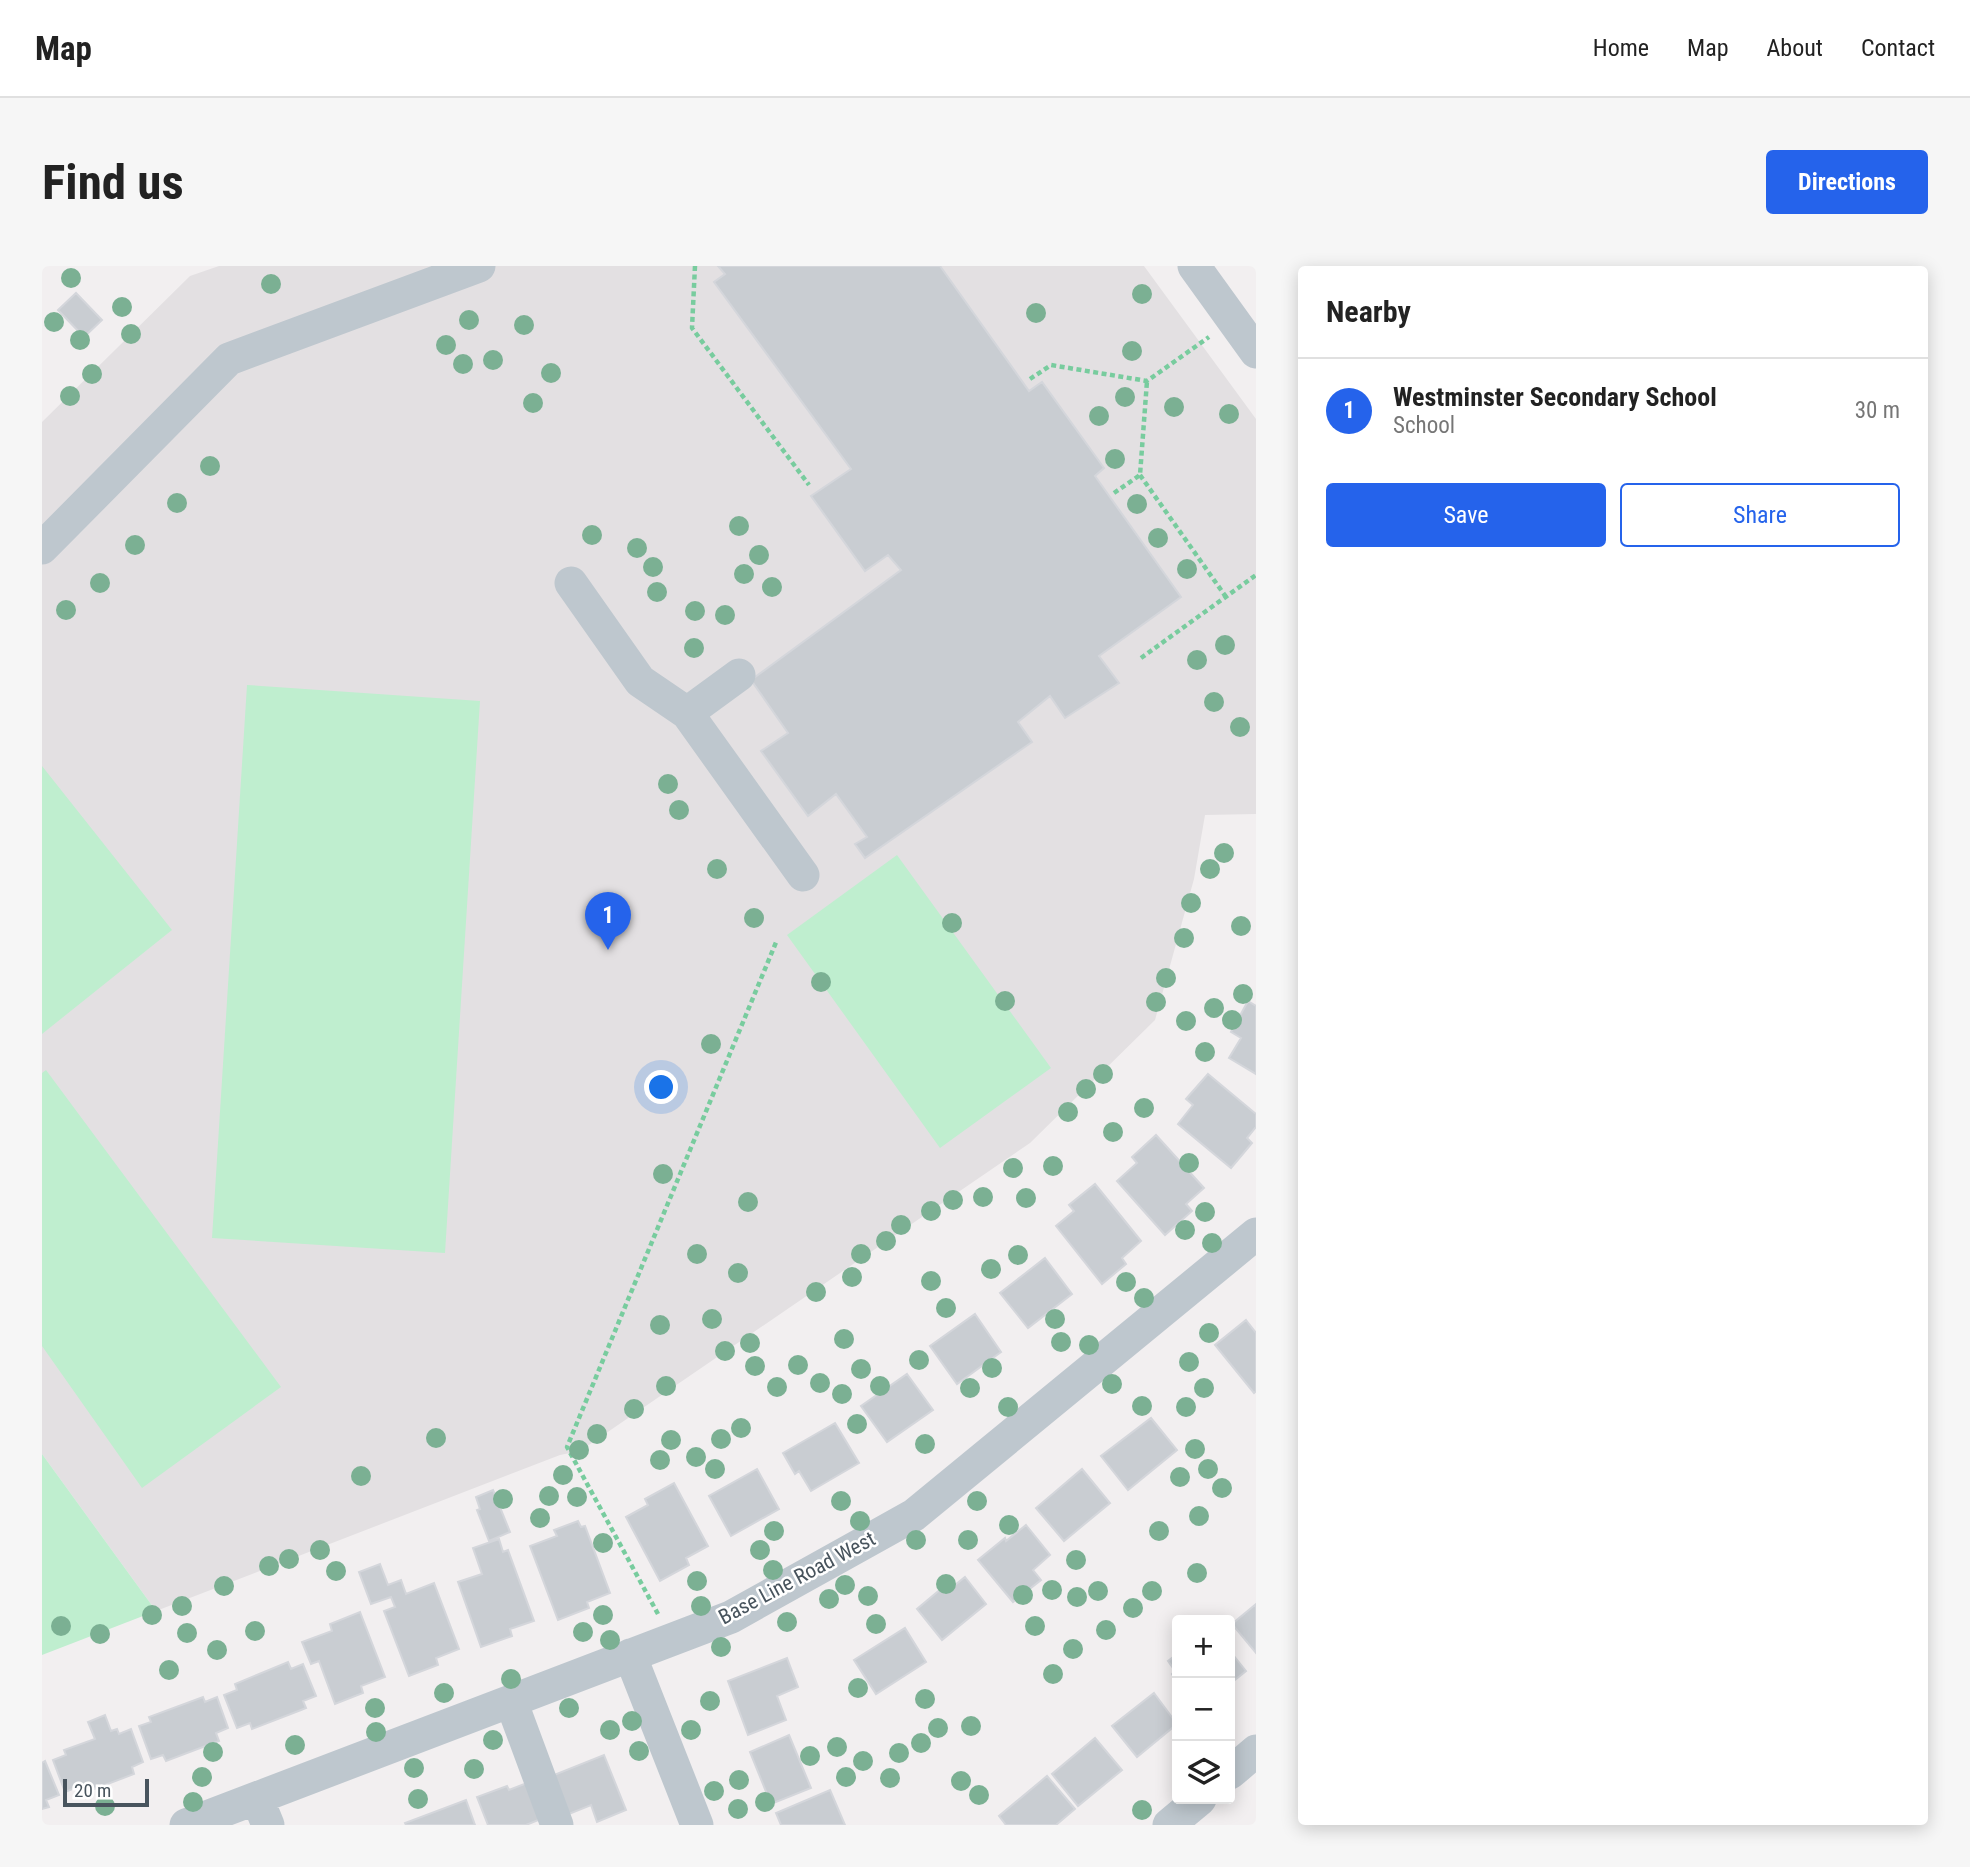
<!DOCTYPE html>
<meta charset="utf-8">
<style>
:root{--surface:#fff;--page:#f6f6f6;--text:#222;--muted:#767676;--line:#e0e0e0;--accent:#2563eb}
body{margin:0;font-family:"Roboto Condensed",sans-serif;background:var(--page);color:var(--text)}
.controls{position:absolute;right:21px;bottom:21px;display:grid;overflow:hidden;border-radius:7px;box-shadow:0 4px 18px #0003}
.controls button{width:63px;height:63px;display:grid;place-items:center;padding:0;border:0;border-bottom:2px solid var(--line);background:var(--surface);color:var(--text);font:35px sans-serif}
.scale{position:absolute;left:21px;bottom:18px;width:86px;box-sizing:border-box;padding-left:7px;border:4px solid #48545d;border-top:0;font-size:19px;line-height:24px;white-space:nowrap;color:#48545d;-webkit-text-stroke:5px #fff;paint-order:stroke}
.you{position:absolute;left:620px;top:822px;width:24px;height:24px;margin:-18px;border:5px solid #fff;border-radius:50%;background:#1a73e8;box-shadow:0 0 0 10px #1a73e833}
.badge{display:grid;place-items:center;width:46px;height:46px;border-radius:50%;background:var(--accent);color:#fff;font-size:23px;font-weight:700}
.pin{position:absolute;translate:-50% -58px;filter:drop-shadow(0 2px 4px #0008)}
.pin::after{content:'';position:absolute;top:37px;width:24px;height:21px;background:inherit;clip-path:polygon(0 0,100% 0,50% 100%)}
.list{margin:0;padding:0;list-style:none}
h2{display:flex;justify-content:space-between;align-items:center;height:91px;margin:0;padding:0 28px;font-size:30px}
h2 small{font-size:23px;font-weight:400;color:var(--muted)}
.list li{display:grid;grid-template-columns:46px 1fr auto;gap:21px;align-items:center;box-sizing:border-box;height:105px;padding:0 28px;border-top:2px solid var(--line)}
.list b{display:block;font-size:26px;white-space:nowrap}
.list p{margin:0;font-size:23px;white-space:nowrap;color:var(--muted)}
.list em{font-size:23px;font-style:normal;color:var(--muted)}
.actions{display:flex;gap:14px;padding:21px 28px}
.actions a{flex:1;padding:16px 0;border:2px solid var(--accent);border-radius:7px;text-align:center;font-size:24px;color:var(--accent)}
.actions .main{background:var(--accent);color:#fff}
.icon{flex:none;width:38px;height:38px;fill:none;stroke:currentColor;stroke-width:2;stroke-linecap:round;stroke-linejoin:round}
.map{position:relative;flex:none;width:1214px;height:1559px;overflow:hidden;border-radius:7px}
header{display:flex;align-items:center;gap:42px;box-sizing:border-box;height:98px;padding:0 35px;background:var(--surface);border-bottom:2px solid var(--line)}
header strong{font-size:33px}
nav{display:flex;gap:38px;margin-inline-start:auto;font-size:24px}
.intro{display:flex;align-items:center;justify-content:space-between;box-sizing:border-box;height:168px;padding:0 42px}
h1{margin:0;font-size:49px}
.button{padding:18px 32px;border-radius:7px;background:var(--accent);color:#fff;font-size:24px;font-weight:700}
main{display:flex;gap:42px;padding:0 42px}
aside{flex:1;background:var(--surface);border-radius:7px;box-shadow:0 4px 18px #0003}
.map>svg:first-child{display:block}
</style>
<header>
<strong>Map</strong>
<nav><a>Home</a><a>Map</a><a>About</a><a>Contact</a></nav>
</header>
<div class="intro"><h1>Find us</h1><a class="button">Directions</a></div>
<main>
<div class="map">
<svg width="1214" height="1559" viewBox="0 0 1214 1559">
<rect width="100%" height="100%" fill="#f2eff0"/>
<path fill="#e3e0e2" d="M 177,0 L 1102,0 L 1214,153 L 1214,548 L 1163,549 L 1152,613 L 1113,754 L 988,877 L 538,1185 L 518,1189 L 114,1345 L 0,1188 L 0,156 L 148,10 Z"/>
<path fill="#bfeecf" d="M 205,419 L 438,435 L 403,987 L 170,972 Z
M 0,500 L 130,664 L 0,768 Z
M 855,589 L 1009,802 L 898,882 L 745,669 Z
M 4,804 L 239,1121 L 100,1222 L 0,1080 L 0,807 Z
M 0,1188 L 114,1345 L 0,1389 Z"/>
<path fill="#c9cdd2" stroke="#d4d6db" stroke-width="2" d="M 676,0 L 898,0 L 987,125 L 1000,116 L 1062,202 L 1053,210 L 1139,331 L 1057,390 L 1077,417 L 1023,452 L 1008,430 L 976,456 L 990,476 L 823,592 L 813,578 L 825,571 L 794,528 L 766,550 L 719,485 L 746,467 L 709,414 L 859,304 L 846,289 L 823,305 L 769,230 L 809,203 L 672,16 L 683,8 Z
M 34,27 L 60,54 L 42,71 L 16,44 Z
M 1206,735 L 1214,740 L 1214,808 L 1187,792 L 1199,772 L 1189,766 Z
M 1166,808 L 1214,848 L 1214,861 L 1205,872 L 1210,877 L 1189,902 L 1136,858 L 1151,839 L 1144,833 Z
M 1114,869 L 1162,922 L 1144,938 L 1150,945 L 1123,969 L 1075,915 L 1095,897 L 1090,891 Z
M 1053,918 L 1099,975 L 1080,992 L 1084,998 L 1060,1018 L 1014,960 L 1032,945 L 1027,939 Z
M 1003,992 L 1030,1028 L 986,1062 L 958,1027 Z
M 933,1048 L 959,1086 L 915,1118 L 888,1080 Z
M 1204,1054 L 1214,1067 L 1214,1125 L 1212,1127 L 1173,1079 Z
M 865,1108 L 891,1144 L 845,1176 L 819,1140 Z
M 1109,1152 L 1135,1184 L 1086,1224 L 1059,1190 Z
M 793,1157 L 817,1197 L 769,1225 L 757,1205 L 753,1208 L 741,1187 Z
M 715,1203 L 737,1243 L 689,1270 L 667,1230 Z
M 1040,1203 L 1068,1237 L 1022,1275 L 994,1242 Z
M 632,1217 L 666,1280 L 644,1292 L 647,1299 L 618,1315 L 584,1251 L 606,1239 L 603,1233 Z
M 451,1224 L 468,1266 L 447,1275 L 435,1244 L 438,1243 L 434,1231 Z
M 536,1255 L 539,1261 L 543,1260 L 568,1327 L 545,1336 L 547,1342 L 516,1354 L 488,1280 L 515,1270 L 512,1264 Z
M 984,1259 L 1008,1289 L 991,1304 L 999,1314 L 971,1336 L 936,1294 L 963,1272 L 964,1275 Z
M 457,1273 L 461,1286 L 466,1284 L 492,1355 L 468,1363 L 470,1370 L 439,1381 L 416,1316 L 440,1308 L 431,1282 Z
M 338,1298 L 346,1319 L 359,1314 L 364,1328 L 392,1317 L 417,1383 L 394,1392 L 396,1399 L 367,1410 L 342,1345 L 353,1341 L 349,1331 L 329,1338 L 317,1306 Z
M 923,1311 L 944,1338 L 900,1374 L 875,1343 L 900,1322 L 903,1327 Z
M 1214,1338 L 1214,1387 L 1190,1358 Z
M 318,1346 L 343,1411 L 319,1420 L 321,1427 L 293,1438 L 277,1395 L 269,1398 L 260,1376 L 290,1365 L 288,1358 Z
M 863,1362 L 884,1396 L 834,1428 L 812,1394 Z
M 1188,1385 L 1204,1405 L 1188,1418 Z
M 1135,1388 L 1135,1415 L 1130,1408 L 1133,1405 L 1126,1395 Z
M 745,1392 L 756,1421 L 735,1430 L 744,1454 L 706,1469 L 686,1415 Z
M 246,1396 L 249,1403 L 261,1398 L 274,1430 L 261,1435 L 264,1442 L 259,1444 L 210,1463 L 208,1457 L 195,1462 L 182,1429 L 195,1424 L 193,1418 Z
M 1112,1427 L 1135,1458 L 1095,1491 L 1070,1460 Z
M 161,1431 L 163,1436 L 175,1431 L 186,1462 L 174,1467 L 177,1475 L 124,1495 L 121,1489 L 109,1493 L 97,1460 L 109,1456 L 107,1451 Z
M 63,1449 L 69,1465 L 75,1463 L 77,1468 L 89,1463 L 101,1496 L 90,1501 L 92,1508 L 39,1528 L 36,1521 L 23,1526 L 11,1494 L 24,1489 L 22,1484 L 53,1473 L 46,1456 Z
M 747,1469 L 769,1522 L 729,1538 L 708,1486 Z
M 1053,1472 L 1080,1504 L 1036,1540 L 1010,1508 Z
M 562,1489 L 584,1544 L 555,1556 L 549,1539 L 527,1548 L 512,1509 Z
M 3,1495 L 17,1529 L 4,1534 L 7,1541 L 0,1543 L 0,1497 Z
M 1005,1510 L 1033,1543 L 1014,1559 L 964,1559 L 957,1550 Z
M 490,1515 L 504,1551 L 484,1559 L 446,1559 L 435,1531 L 465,1520 L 467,1524 Z
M 788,1524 L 803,1559 L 739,1559 L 734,1547 Z
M 424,1534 L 433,1559 L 364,1559 L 363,1557 Z"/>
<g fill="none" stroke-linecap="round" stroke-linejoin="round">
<path stroke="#78cc9e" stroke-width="4.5" stroke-dasharray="5 3.5" stroke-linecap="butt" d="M 653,0 L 650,62 L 767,219
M 988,113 L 1009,99 L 1105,115 L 1167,71
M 1098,209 L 1184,331
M 1072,227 L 1098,209 L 1105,115
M 1099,392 L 1214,309
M 616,1348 L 525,1181 L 735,674"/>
<path stroke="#bec7ce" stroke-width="33" d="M 1152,0 L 1214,86
M 0,282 L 187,93 L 437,0
M 529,317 L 598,415 L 645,447 L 761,609
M 645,447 L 697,409
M 588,1389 L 655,1559
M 469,1435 L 515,1559
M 1188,1507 L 1214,1485
M 215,1532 L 226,1559
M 144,1559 L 689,1351 L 872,1249 L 1214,968
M 1127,1559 L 1158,1533"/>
</g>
<g fill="#7bb093">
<circle cx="29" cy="12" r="10"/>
<circle cx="229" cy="18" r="10"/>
<circle cx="1100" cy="28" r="10"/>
<circle cx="80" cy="41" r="10"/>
<circle cx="994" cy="47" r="10"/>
<circle cx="427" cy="54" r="10"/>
<circle cx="12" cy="56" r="10"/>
<circle cx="482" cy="59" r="10"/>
<circle cx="89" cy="68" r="10"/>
<circle cx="38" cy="74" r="10"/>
<circle cx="404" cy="79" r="10"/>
<circle cx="1090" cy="85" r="10"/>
<circle cx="451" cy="94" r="10"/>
<circle cx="421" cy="98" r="10"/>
<circle cx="509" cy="107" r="10"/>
<circle cx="50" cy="108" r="10"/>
<circle cx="28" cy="130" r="10"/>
<circle cx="1083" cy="131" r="10"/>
<circle cx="491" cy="137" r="10"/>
<circle cx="1132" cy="141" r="10"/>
<circle cx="1187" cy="148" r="10"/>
<circle cx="1057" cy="150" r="10"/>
<circle cx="1073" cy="193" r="10"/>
<circle cx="168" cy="200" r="10"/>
<circle cx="135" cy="237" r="10"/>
<circle cx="1095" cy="238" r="10"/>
<circle cx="697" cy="260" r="10"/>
<circle cx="550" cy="269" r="10"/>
<circle cx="1116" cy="272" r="10"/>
<circle cx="93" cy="279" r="10"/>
<circle cx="595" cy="282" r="10"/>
<circle cx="717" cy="289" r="10"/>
<circle cx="611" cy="301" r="10"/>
<circle cx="1145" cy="303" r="10"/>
<circle cx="702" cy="308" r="10"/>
<circle cx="58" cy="317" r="10"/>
<circle cx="730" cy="321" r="10"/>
<circle cx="615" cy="326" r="10"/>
<circle cx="24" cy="344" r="10"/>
<circle cx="653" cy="345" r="10"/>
<circle cx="683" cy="349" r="10"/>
<circle cx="1183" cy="379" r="10"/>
<circle cx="652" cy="382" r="10"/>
<circle cx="1155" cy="394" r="10"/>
<circle cx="1172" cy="436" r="10"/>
<circle cx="1198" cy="461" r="10"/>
<circle cx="626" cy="518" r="10"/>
<circle cx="637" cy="544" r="10"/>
<circle cx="1182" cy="587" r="10"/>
<circle cx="675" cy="603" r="10"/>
<circle cx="1168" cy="603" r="10"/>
<circle cx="1149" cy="637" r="10"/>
<circle cx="712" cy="652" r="10"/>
<circle cx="910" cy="657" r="10"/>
<circle cx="1199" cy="660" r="10"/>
<circle cx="1142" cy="672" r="10"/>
<circle cx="1124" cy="712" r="10"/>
<circle cx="779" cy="716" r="10"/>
<circle cx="1201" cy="728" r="10"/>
<circle cx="963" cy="735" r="10"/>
<circle cx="1114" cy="736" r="10"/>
<circle cx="1172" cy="742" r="10"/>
<circle cx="1190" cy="754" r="10"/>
<circle cx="1144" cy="755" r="10"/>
<circle cx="669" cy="778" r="10"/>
<circle cx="1163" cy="786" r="10"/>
<circle cx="1061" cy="808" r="10"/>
<circle cx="1044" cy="823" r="10"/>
<circle cx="1102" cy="842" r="10"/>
<circle cx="1026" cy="846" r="10"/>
<circle cx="1071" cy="866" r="10"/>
<circle cx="1147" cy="897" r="10"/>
<circle cx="1011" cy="900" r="10"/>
<circle cx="971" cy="902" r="10"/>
<circle cx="621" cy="908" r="10"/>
<circle cx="941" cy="931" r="10"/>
<circle cx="984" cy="932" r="10"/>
<circle cx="911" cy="934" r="10"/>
<circle cx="706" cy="936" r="10"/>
<circle cx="889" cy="945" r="10"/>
<circle cx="1163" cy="946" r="10"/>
<circle cx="859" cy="959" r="10"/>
<circle cx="1143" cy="964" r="10"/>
<circle cx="844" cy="975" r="10"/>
<circle cx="1170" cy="977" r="10"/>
<circle cx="655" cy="988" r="10"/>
<circle cx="819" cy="988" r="10"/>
<circle cx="976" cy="989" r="10"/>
<circle cx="949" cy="1003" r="10"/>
<circle cx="696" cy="1007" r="10"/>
<circle cx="810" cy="1011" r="10"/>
<circle cx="889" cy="1015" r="10"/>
<circle cx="1084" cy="1016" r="10"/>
<circle cx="774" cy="1026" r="10"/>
<circle cx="1102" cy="1032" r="10"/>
<circle cx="904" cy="1042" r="10"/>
<circle cx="670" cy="1053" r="10"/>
<circle cx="1013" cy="1053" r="10"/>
<circle cx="618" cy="1059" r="10"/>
<circle cx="1167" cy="1067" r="10"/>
<circle cx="802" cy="1073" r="10"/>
<circle cx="1019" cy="1076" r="10"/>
<circle cx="708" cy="1077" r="10"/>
<circle cx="1047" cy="1079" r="10"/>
<circle cx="683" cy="1085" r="10"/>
<circle cx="877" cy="1094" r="10"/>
<circle cx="1147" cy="1096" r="10"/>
<circle cx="756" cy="1099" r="10"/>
<circle cx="713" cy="1100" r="10"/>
<circle cx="950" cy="1102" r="10"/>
<circle cx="819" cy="1103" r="10"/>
<circle cx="778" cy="1117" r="10"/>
<circle cx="1070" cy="1118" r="10"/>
<circle cx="624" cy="1120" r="10"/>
<circle cx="838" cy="1120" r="10"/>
<circle cx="735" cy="1121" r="10"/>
<circle cx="928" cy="1122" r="10"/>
<circle cx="1162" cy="1122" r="10"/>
<circle cx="800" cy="1128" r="10"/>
<circle cx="1100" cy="1140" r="10"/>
<circle cx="966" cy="1141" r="10"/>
<circle cx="1144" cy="1141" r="10"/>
<circle cx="592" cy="1143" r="10"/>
<circle cx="815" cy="1158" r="10"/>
<circle cx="699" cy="1162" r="10"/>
<circle cx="555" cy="1168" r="10"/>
<circle cx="394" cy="1172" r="10"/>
<circle cx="679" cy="1173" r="10"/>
<circle cx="629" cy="1174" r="10"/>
<circle cx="883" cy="1178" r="10"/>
<circle cx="1153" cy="1183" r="10"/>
<circle cx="537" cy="1184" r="10"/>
<circle cx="654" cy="1191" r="10"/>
<circle cx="618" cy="1194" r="10"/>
<circle cx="673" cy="1203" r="10"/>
<circle cx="1166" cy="1203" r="10"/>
<circle cx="521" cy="1209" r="10"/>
<circle cx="319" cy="1210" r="10"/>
<circle cx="1138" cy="1211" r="10"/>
<circle cx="1180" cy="1222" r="10"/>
<circle cx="507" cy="1230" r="10"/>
<circle cx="535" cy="1231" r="10"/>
<circle cx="461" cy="1233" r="10"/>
<circle cx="799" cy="1235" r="10"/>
<circle cx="935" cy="1235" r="10"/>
<circle cx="1157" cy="1250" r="10"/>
<circle cx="498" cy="1252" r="10"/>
<circle cx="818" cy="1255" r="10"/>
<circle cx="967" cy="1259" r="10"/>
<circle cx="732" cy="1265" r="10"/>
<circle cx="1117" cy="1265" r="10"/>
<circle cx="874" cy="1274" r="10"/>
<circle cx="926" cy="1274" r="10"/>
<circle cx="561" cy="1277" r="10"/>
<circle cx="278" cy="1284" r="10"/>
<circle cx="718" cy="1284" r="10"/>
<circle cx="247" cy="1293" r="10"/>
<circle cx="1034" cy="1294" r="10"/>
<circle cx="227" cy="1300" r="10"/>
<circle cx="731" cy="1304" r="10"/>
<circle cx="294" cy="1305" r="10"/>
<circle cx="1155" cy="1307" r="10"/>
<circle cx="655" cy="1315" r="10"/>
<circle cx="904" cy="1318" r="10"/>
<circle cx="803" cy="1319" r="10"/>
<circle cx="182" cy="1320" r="10"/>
<circle cx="1010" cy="1324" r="10"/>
<circle cx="1056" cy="1325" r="10"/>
<circle cx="1110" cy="1325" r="10"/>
<circle cx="981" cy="1329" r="10"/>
<circle cx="826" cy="1330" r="10"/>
<circle cx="1035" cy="1331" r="10"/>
<circle cx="787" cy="1333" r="10"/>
<circle cx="140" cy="1340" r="10"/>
<circle cx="659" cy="1340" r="10"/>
<circle cx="1091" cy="1342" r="10"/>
<circle cx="110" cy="1349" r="10"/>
<circle cx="561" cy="1349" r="10"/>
<circle cx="745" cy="1356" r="10"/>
<circle cx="834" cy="1358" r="10"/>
<circle cx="19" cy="1360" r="10"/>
<circle cx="993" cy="1360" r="10"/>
<circle cx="1064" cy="1364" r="10"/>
<circle cx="213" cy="1365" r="10"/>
<circle cx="541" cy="1366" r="10"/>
<circle cx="145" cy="1367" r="10"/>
<circle cx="58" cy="1368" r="10"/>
<circle cx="568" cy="1374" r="10"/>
<circle cx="679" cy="1381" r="10"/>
<circle cx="1031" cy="1383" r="10"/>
<circle cx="175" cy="1384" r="10"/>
<circle cx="127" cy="1404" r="10"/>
<circle cx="1011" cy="1408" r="10"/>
<circle cx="469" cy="1413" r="10"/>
<circle cx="816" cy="1422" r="10"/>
<circle cx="402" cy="1427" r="10"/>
<circle cx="883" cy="1433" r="10"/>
<circle cx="668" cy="1435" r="10"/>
<circle cx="333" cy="1442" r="10"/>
<circle cx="527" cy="1442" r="10"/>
<circle cx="590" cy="1455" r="10"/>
<circle cx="929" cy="1460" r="10"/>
<circle cx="896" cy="1462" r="10"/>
<circle cx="568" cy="1464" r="10"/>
<circle cx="649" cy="1464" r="10"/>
<circle cx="334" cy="1466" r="10"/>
<circle cx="451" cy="1474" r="10"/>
<circle cx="879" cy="1477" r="10"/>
<circle cx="253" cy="1479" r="10"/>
<circle cx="795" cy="1481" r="10"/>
<circle cx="597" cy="1485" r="10"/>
<circle cx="171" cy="1486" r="10"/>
<circle cx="857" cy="1487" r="10"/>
<circle cx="768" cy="1490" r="10"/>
<circle cx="821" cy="1495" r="10"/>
<circle cx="372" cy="1502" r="10"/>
<circle cx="432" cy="1503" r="10"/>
<circle cx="160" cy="1511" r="10"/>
<circle cx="804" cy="1511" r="10"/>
<circle cx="848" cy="1512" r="10"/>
<circle cx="697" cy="1514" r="10"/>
<circle cx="919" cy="1515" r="10"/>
<circle cx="672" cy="1525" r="10"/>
<circle cx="937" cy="1529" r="10"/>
<circle cx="376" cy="1533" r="10"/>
<circle cx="151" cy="1536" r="10"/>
<circle cx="723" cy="1536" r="10"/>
<circle cx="63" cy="1540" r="10"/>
<circle cx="696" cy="1543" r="10"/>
<circle cx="1100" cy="1544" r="10"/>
</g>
<g text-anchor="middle" stroke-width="5" stroke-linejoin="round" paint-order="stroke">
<g font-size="21" fill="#48545d" stroke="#fff">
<text transform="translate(755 1312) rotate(-28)" y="7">Base Line Road West</text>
</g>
</g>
</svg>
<div class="controls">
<button>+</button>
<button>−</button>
<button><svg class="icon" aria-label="layers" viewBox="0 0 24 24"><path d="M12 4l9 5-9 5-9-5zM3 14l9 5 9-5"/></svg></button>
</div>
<div class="scale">20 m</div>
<div class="you"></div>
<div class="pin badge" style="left:566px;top:684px">1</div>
</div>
<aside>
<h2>Nearby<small></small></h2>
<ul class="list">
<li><span class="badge">1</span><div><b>Westminster Secondary School</b><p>School</p></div><em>30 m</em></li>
</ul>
<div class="actions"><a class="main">Save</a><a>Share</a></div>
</aside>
</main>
